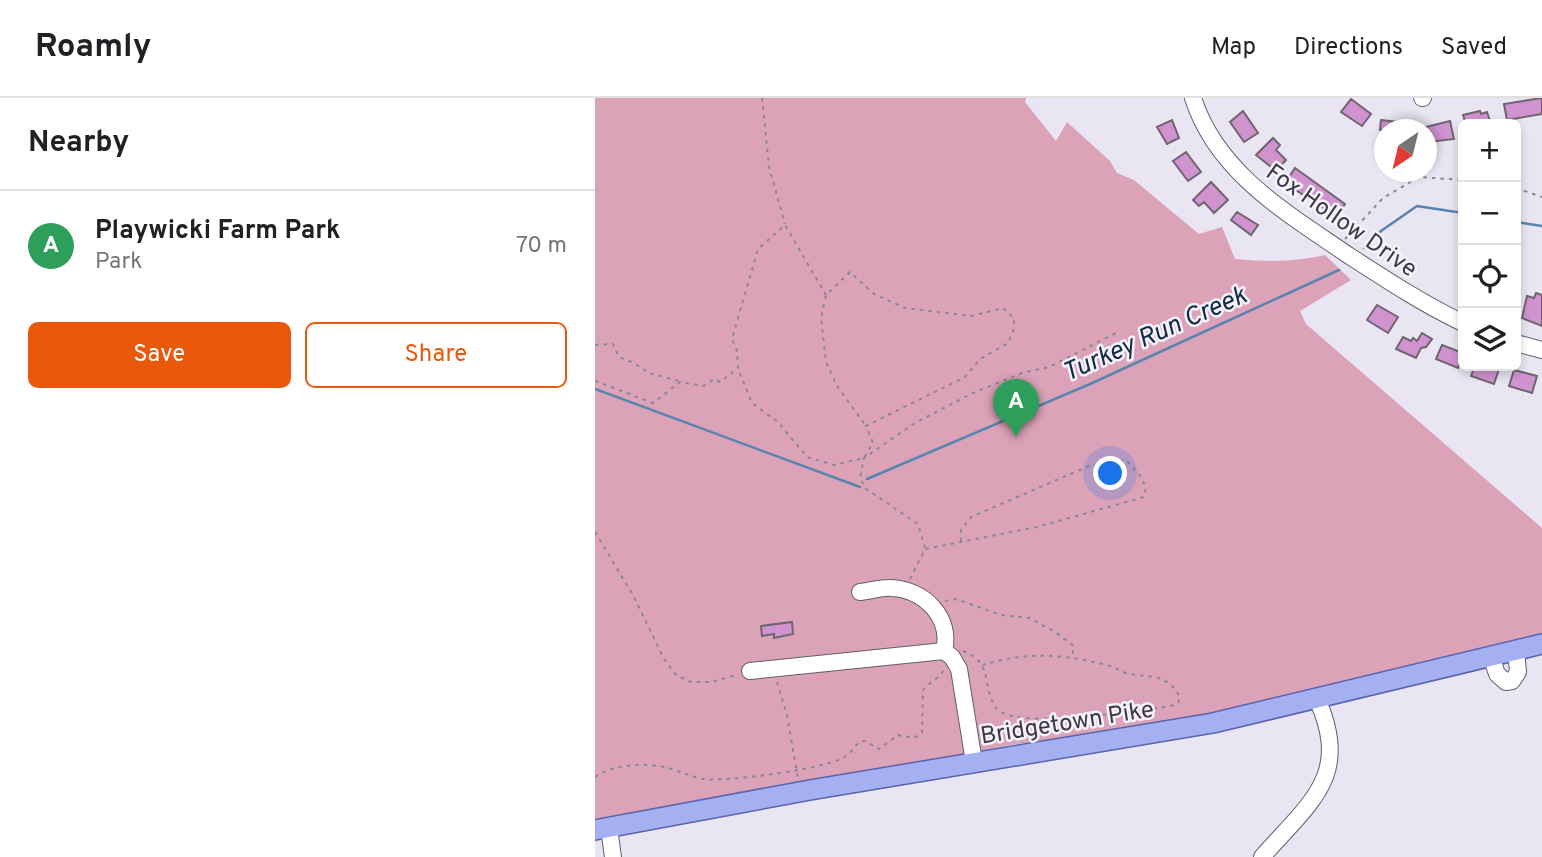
<!DOCTYPE html>
<meta charset="utf-8">
<style>
:root{--surface:#fff;--page:#f6f6f6;--text:#202124;--muted:#757577;--line:#e0e0e0;--accent:#ea580c}
body{margin:0;font-family:Overpass,sans-serif;background:var(--page);color:var(--text)}
.controls{position:absolute;right:21px;top:21px;display:grid;overflow:hidden;border-radius:10px;box-shadow:0 4px 10px #0003}
.controls button{width:63px;height:63px;display:grid;place-items:center;padding:0;border:0;border-bottom:2px solid var(--line);background:var(--surface);color:var(--text);font:35px sans-serif}
.compass{position:absolute;left:779px;top:21px;width:63px;height:63px;border-radius:50%;background:var(--surface);box-shadow:0 4px 10px #0003;rotate:215deg}
.you{position:absolute;left:516px;top:376px;width:24px;height:24px;margin:-18px;border:5px solid #fff;border-radius:50%;background:#1a73e8;box-shadow:0 0 0 10px #1a73e833}
.badge{display:grid;place-items:center;width:46px;height:46px;border-radius:50%;background:var(--accent);color:#fff;font-size:23px;font-weight:700}
.pin{position:absolute;translate:-50% -58px;filter:drop-shadow(0 2px 4px #0008)}
.pin::after{content:'';position:absolute;top:37px;width:24px;height:21px;background:inherit;clip-path:polygon(0 0,100% 0,50% 100%)}
.list{margin:0;padding:0;list-style:none}
h2{display:flex;justify-content:space-between;align-items:center;height:91px;margin:0;padding:0 28px;font-size:30px}
h2 small{font-size:23px;font-weight:400;color:var(--muted)}
.list li{display:grid;grid-template-columns:46px 1fr auto;gap:21px;align-items:center;box-sizing:border-box;height:112px;padding:0 28px;border-top:2px solid var(--line)}
.list b{display:block;font-size:26px;white-space:nowrap}
.list p{margin:0;font-size:23px;white-space:nowrap;color:var(--muted)}
.list em{font-size:23px;font-style:normal;color:var(--muted)}
.actions{display:flex;gap:14px;padding:21px 28px}
.actions a{flex:1;padding:16px 0;border:2px solid var(--accent);border-radius:10px;text-align:center;font-size:24px;color:var(--accent)}
.actions .main{background:var(--accent);color:#fff}
.icon{flex:none;width:38px;height:38px;fill:none;stroke:currentColor;stroke-width:2;stroke-linecap:round;stroke-linejoin:round}
.map{position:relative;flex:none;width:947px;height:759px;overflow:hidden}
header{display:flex;align-items:center;gap:42px;box-sizing:border-box;height:98px;padding:0 35px;background:var(--surface);border-bottom:2px solid var(--line)}
header strong{font-size:33px}
nav{display:flex;gap:38px;margin-inline-start:auto;font-size:24px}
main{display:flex}
aside{flex:1;background:var(--surface)}
.map>svg:first-child{display:block}
</style>
<header>
<strong>Roamly</strong>
<nav><a>Map</a><a>Directions</a><a>Saved</a></nav>
</header>
<main>
<aside>
<h2>Nearby<small></small></h2>
<ul class="list">
<li><span class="badge" style="background:#2e9e5b">A</span><div><b>Playwicki Farm Park</b><p>Park</p></div><em>70 m</em></li>
</ul>
<div class="actions"><a class="main">Save</a><a>Share</a></div>
</aside>
<div class="map">
<svg width="947" height="759" viewBox="0 0 947 759">
<rect width="100%" height="100%" fill="#e9e5f2"/>
<path fill="#dba2b8" d="M 0,0 L 431,0 L 430,4 L 461,43 L 472,24 L 515,63 L 522,75 L 539,82 L 604,136 L 627,129 L 640,161 C 671,164 699,164 730,157 L 756,182 L 705,213 L 711,226 L 947,430 L 947,537 L 709,597 L 534,632 L 421,646 L 59,716 L 0,725 Z"/>
<g fill="none" stroke-linecap="round" stroke-linejoin="round">
<path stroke="#5885af" stroke-width="2.5" d="M 921,124 L 947,128
M 769,150 L 786,133 L 822,108 L 868,115
M 0,291 L 265,389
M 272,381 L 495,286 L 744,172"/>
</g>
<path fill="#d093cf" stroke="#6f656f" stroke-width="2" d="M 947,0 L 947,16 L 912,22 L 909,6 Z
M 756,1 L 776,16 L 767,28 L 746,14 Z
M 648,13 L 663,35 L 649,44 L 635,24 Z
M 885,13 L 886,16 L 892,14 L 896,26 L 871,26 L 868,17 Z
M 577,22 L 584,40 L 572,46 L 562,29 Z
M 786,22 L 819,26 L 819,32 L 785,32 Z
M 855,23 L 859,41 L 834,44 L 831,29 Z
M 678,40 L 685,47 L 681,52 L 691,62 L 681,73 L 661,57 Z
M 591,54 L 606,74 L 593,83 L 578,63 Z
M 700,70 L 750,106 L 742,119 L 690,85 Z
M 616,84 L 633,102 L 619,115 L 609,104 L 604,108 L 598,102 Z
M 642,114 L 663,127 L 656,137 L 636,122 Z
M 941,195 L 947,197 L 947,228 L 927,220 L 932,198 L 939,200 Z
M 782,207 L 803,219 L 793,235 L 772,222 Z
M 827,235 L 837,241 L 831,249 L 826,250 L 821,260 L 801,251 L 808,239 L 816,243 L 818,240 L 822,243 Z
M 847,247 L 868,255 L 863,270 L 841,261 Z
M 880,268 L 905,268 L 899,286 L 876,278 Z
M 919,272 L 942,278 L 937,295 L 914,288 Z
M 197,524 L 198,536 L 179,540 L 179,536 L 167,538 L 166,528 Z"/>
<g fill="none" stroke-linecap="round" stroke-linejoin="round">
<defs>
<path id="minor" d="M 598,0 C 622,75 692,115 753,157 C 790,181 828,206 868,225
M 827,0 L 828,0
M 921,245 L 947,252
M 265,494 C 275,493 287,489 297,490 C 330,492 357,520 349,553
M 896,558 L 902,576 L 911,584 L 917,583 L 923,574 L 921,552
M 155,573 L 349,553 L 357,559 L 364,571 L 379,664
M 14,730 L 18,759
M 667,759 C 715,704 757,678 722,601"/>
<path id="major" d="M 0,732 L 215,692 L 618,625 L 947,546"/>
</defs>
<use href="#minor" stroke="#635f6b" stroke-width="18"/>
<use href="#major" stroke="#5964ae" stroke-width="22"/>
<path stroke="#8b8891" stroke-width="2" stroke-dasharray="3.5 5" stroke-linecap="butt" d="M 167,0 L 174,69 L 190,126
M 921,90 L 947,99
M 750,141 L 788,100 L 824,79 L 868,82
M 231,197 L 190,127 L 163,151 L 137,241 L 142,253 L 143,271 L 157,305 L 183,324 L 212,359 L 239,367 L 269,360 L 278,345 L 271,328 L 370,279 L 385,261 L 413,245 L 419,231 L 419,220 L 408,210 L 376,218 L 310,210 L 279,196 L 255,174 L 231,197 L 226,220 L 231,264 L 242,288 L 271,328
M 0,247 L 18,246 L 24,259 L 39,265 L 54,275 L 84,283
M 0,283 L 58,305 L 85,284 L 109,288 L 119,281 L 125,284 L 142,271
M 0,434 L 38,497 L 69,561 L 81,577 L 96,584 L 117,584 L 141,577
M 330,450 L 323,426 L 271,391 L 265,380 L 269,360 L 320,325 L 378,295 L 427,275 L 454,269 L 525,233
M 315,481 L 330,451 L 442,429 L 549,399 L 551,389 L 544,376 L 531,362 L 494,368 L 376,419 L 366,432 L 366,444
M 350,503 L 361,501 L 406,517 L 435,520 L 460,534 L 479,548 L 477,559
M 368,553 C 399,564 386,588 401,610 C 418,633 546,612 576,608 L 583,605 L 585,599 C 570,575 560,580 535,576 C 528,575 522,570 515,568 C 470,556 433,553 388,567
M 182,584 L 192,617 L 203,681
M 0,679 C 19,666 51,664 73,670 C 85,673 96,679 108,681 C 131,684 234,671 251,658 C 257,654 260,647 266,643 L 270,643 L 284,651 L 303,637 L 319,640 L 327,635 L 328,592 C 334,584 343,582 349,572"/>
<use href="#minor" stroke="#fff" stroke-width="16"/>
<use href="#major" stroke="#a5b0f2" stroke-width="19"/>
</g>
<g text-anchor="middle" stroke-width="5" stroke-linejoin="round" paint-order="stroke">
<g font-size="24" fill="#3c3a40" stroke="#f6f2fd">
<text transform="translate(747 122) rotate(35)" y="8">Fox Hollow Drive</text>
<text transform="translate(472 624) rotate(-9)" y="8">Bridgetown Pike</text>
</g>
<g font-size="26" font-style="italic" fill="#102c44" stroke="#f6f2fd">
<text transform="translate(559 235) rotate(-24)" y="9">Turkey Run Creek</text>
</g>
</g>
</svg>
<div class="controls">
<button>+</button>
<button>−</button>
<button><svg class="icon" aria-label="locate" viewBox="0 0 24 24"><circle cx="12" cy="12" r="6"/><path d="M12 2v4M12 18v4M2 12h4M18 12h4"/></svg></button>
<button><svg class="icon" aria-label="layers" viewBox="0 0 24 24"><path d="M12 4l9 5-9 5-9-5zM3 14l9 5 9-5"/></svg></button>
</div>
<svg class="compass" viewBox="-18 -18 36 36"><path d="M0-13l5 13h-10z" fill="#e53935"/><path d="M0 13l5-13h-10z" fill="#757577"/></svg>
<div class="you"></div>
<div class="pin badge" style="left:421px;top:339px;background:#2e9e5b">A</div>
</div>
</main>
